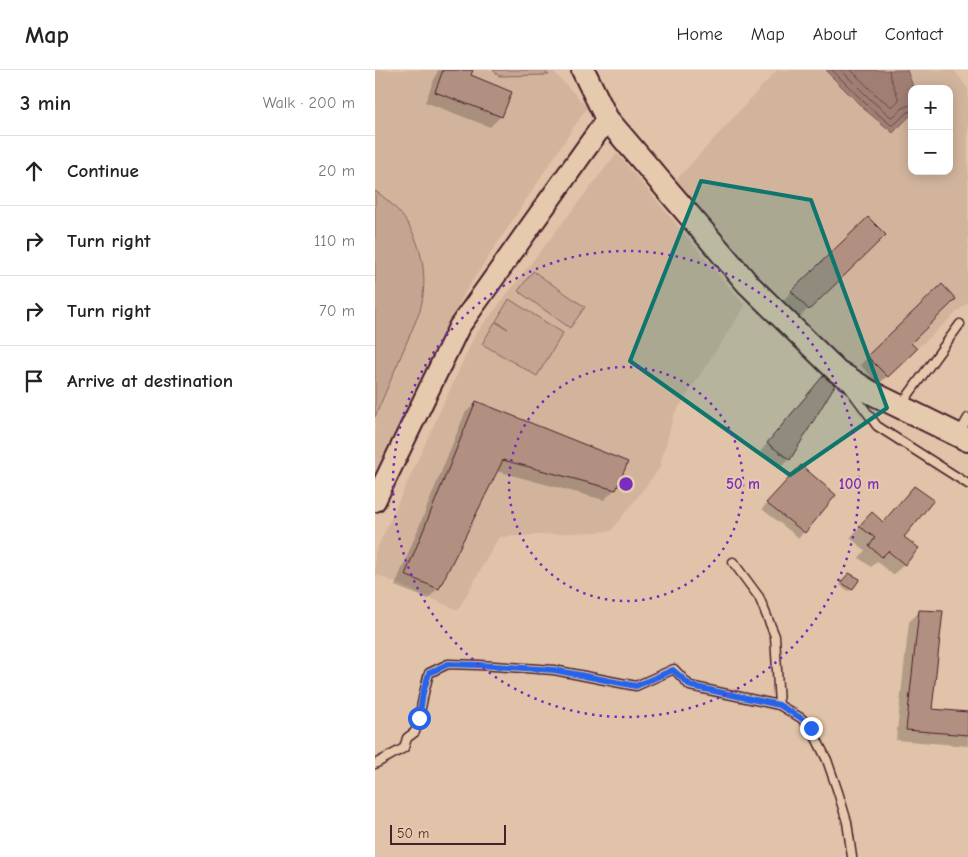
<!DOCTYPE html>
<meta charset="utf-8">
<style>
:root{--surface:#fff;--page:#f6f6f6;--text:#222;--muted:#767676;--line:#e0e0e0}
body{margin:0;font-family:"Comic Neue",sans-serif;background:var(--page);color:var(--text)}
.controls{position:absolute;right:15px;top:15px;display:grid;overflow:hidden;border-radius:10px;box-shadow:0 2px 12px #0003}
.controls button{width:45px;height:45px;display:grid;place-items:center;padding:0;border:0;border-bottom:1px solid var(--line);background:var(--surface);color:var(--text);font:25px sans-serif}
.scale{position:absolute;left:15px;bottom:12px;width:116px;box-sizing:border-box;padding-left:5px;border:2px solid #4a1f2b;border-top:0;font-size:14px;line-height:18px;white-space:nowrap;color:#4a1f2b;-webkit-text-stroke:4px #e6caad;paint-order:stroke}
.stop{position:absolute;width:15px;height:15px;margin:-11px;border:4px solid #2563eb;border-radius:50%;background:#fff}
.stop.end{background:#2563eb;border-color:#fff;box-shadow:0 1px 5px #0008}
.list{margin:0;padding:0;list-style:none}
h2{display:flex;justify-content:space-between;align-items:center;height:65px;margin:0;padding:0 20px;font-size:21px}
h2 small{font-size:16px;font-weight:400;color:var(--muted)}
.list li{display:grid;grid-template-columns:32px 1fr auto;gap:15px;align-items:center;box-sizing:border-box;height:70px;padding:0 20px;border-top:1px solid var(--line)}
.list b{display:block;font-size:19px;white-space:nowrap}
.list em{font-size:16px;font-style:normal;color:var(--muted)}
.icon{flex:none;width:28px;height:28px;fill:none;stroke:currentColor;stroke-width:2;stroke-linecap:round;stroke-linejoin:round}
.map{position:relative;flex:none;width:593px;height:787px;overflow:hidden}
header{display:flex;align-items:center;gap:30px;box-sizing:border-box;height:70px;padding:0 25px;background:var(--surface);border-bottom:1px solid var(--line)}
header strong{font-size:24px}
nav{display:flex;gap:28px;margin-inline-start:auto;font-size:18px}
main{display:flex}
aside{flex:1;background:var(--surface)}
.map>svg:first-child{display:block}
</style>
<header>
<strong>Map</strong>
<nav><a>Home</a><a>Map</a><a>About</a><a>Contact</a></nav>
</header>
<main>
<aside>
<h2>3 min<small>Walk · 200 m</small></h2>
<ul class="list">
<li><svg class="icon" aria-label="ahead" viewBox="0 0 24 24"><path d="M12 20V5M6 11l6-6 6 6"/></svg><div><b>Continue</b></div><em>20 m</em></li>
<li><svg class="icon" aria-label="right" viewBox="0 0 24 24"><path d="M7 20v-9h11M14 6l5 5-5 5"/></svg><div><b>Turn right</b></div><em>110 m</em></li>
<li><svg class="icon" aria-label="right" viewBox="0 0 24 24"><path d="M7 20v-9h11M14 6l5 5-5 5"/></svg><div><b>Turn right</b></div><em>70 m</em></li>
<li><svg class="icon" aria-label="arrive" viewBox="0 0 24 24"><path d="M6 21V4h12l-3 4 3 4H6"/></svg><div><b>Arrive at destination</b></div></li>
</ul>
</aside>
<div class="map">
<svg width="593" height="787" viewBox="0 0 593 787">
<rect width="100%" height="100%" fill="#e0c3a8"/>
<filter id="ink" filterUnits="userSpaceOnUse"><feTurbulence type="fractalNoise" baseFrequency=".02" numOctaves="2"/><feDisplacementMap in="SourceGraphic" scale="10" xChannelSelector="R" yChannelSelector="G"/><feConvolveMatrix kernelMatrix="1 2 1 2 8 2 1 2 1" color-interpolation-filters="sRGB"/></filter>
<g filter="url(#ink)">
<path fill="#d2b49c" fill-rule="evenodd" d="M 0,0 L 177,0 L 212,37 L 89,224 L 0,403 Z
M 402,0 L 579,0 L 593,19 L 593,232 L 495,322 L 292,120 ZM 537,19 L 574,19 L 574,101 L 537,101 Z
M 242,83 L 370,236 L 299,345 L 284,399 L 236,461 L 124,467 L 83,540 L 0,504 L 0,483 L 100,265 Z"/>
<path fill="#c4a591" stroke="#87625e" d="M 118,0 L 168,0 L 174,5 L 124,6 Z
M 0,121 C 41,147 57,195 45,241 L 0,347 Z
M 158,201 L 210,237 L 195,258 L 143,221 Z
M 134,229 L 188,263 L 162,306 L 107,274 L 120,252 L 133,259 L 121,251 Z"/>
<path fill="#a07e73" stroke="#7e5856" d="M 452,0 L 532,0 L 539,19 L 537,19 L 537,44 L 518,63 L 489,39 L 452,2 Z"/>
<path fill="#0003" d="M 63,0 L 97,0 L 95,6 L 126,46 L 115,57 L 50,32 Z
M 493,148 L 509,165 L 425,247 L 408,230 Z
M 567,216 L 534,273 L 540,279 L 504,314 L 485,295 Z
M 458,315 L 414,389 L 406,397 L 385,382 L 440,316 Z
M 101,333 L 240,419 L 229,430 L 121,401 L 63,518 L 53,529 L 20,516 L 90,343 Z
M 420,402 L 459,425 L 424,468 L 387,439 Z
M 487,454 L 527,467 L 529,494 L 518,505 L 502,491 L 496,497 L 484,488 L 490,480 L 475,468 Z
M 475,504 L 484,510 L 474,521 L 465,515 Z
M 545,541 L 556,641 L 593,643 L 593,676 L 521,670 L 534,552 Z"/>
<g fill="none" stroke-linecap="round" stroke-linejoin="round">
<path stroke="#6c4548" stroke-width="1" d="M 457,0 L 492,35 L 516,55 L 519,55 L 532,42 L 537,41
M 466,0 L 496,30 L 516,47 C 524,45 526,35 537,35
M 476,0 L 501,25 L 517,37 L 524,30 L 515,7 L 514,0"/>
</g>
<path fill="#b29081" stroke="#4a1f2b" d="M 68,0 L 98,0 L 96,5 L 137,22 L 127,47 L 60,22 Z
M 493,147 L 511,165 L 434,240 L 416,221 Z
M 567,214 L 581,229 L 536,273 L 542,279 L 513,307 L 492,286 Z
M 448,306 L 460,315 L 415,390 L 392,373 Z
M 101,331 L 253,392 L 241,420 L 128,390 L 64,519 L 30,505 Z
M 426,395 L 461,425 L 430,463 L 391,433 Z
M 539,416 L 559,430 L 529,467 L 544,478 L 530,495 L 513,481 L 507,487 L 494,476 L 500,468 L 484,456 L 497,442 L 508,452 Z
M 474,503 L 485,509 L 477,520 L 466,512 Z
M 544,540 L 568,541 L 557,639 L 593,642 L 593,665 L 531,660 Z"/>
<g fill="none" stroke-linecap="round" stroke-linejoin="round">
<defs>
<path id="service" d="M 474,318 L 502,356 L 593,414
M 526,335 L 585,254
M 584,364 L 593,348
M 358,492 L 384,527 L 400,566 L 404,635
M 0,694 L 29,678 L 32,668 L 40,662 L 44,648 L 49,623 L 54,603 L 73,594 L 104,595 L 179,600 L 261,616 L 299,599 L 315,616 L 404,635 L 426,648 L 436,658 L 452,690 L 463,722 L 472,752 L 477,787"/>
<path id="tertiary" d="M 0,431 L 84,257 L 232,49"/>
<path id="secondary" d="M 208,0 L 232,49 L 373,214 L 462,301 L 495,322 L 593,370"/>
</defs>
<use href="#service" stroke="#4a1f2b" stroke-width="11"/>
<use href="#tertiary" stroke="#4a1f2b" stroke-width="24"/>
<use href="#secondary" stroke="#4a1f2b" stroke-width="26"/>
<use href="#service" stroke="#e6caad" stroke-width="8"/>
<use href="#tertiary" stroke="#e6caad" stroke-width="20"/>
<use href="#secondary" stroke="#e6caad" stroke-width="22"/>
</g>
</g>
<g fill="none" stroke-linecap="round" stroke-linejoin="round" filter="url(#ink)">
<path stroke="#2563eb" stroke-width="6" d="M 44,648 L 48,623 L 54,603 L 73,594 L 104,595 L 179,600 L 261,616 L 298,600 L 316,616 L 404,635 L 426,648 L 436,658"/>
</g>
<path fill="#0f766e" fill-opacity="0.2" stroke="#0f766e" stroke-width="4" stroke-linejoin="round" d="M 326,111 L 436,130 L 512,338 L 415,405 L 255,291 Z"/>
<g fill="none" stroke="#7b2cbf" stroke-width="2.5" stroke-dasharray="2.5 5">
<circle cx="251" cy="414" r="117"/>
<circle cx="251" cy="414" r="233"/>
</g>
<circle cx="251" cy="414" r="8" fill="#7b2cbf" stroke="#e6caad" stroke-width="2.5"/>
<g font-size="15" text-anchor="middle" font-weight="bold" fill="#7b2cbf" stroke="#e6caad" stroke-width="4" stroke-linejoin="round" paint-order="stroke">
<text x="368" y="419">50 m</text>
<text x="484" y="419">100 m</text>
</g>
</svg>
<div class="controls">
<button>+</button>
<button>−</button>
</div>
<div class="scale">50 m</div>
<div class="stop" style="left:44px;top:648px"></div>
<div class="stop end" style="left:436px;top:658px"></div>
</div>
</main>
